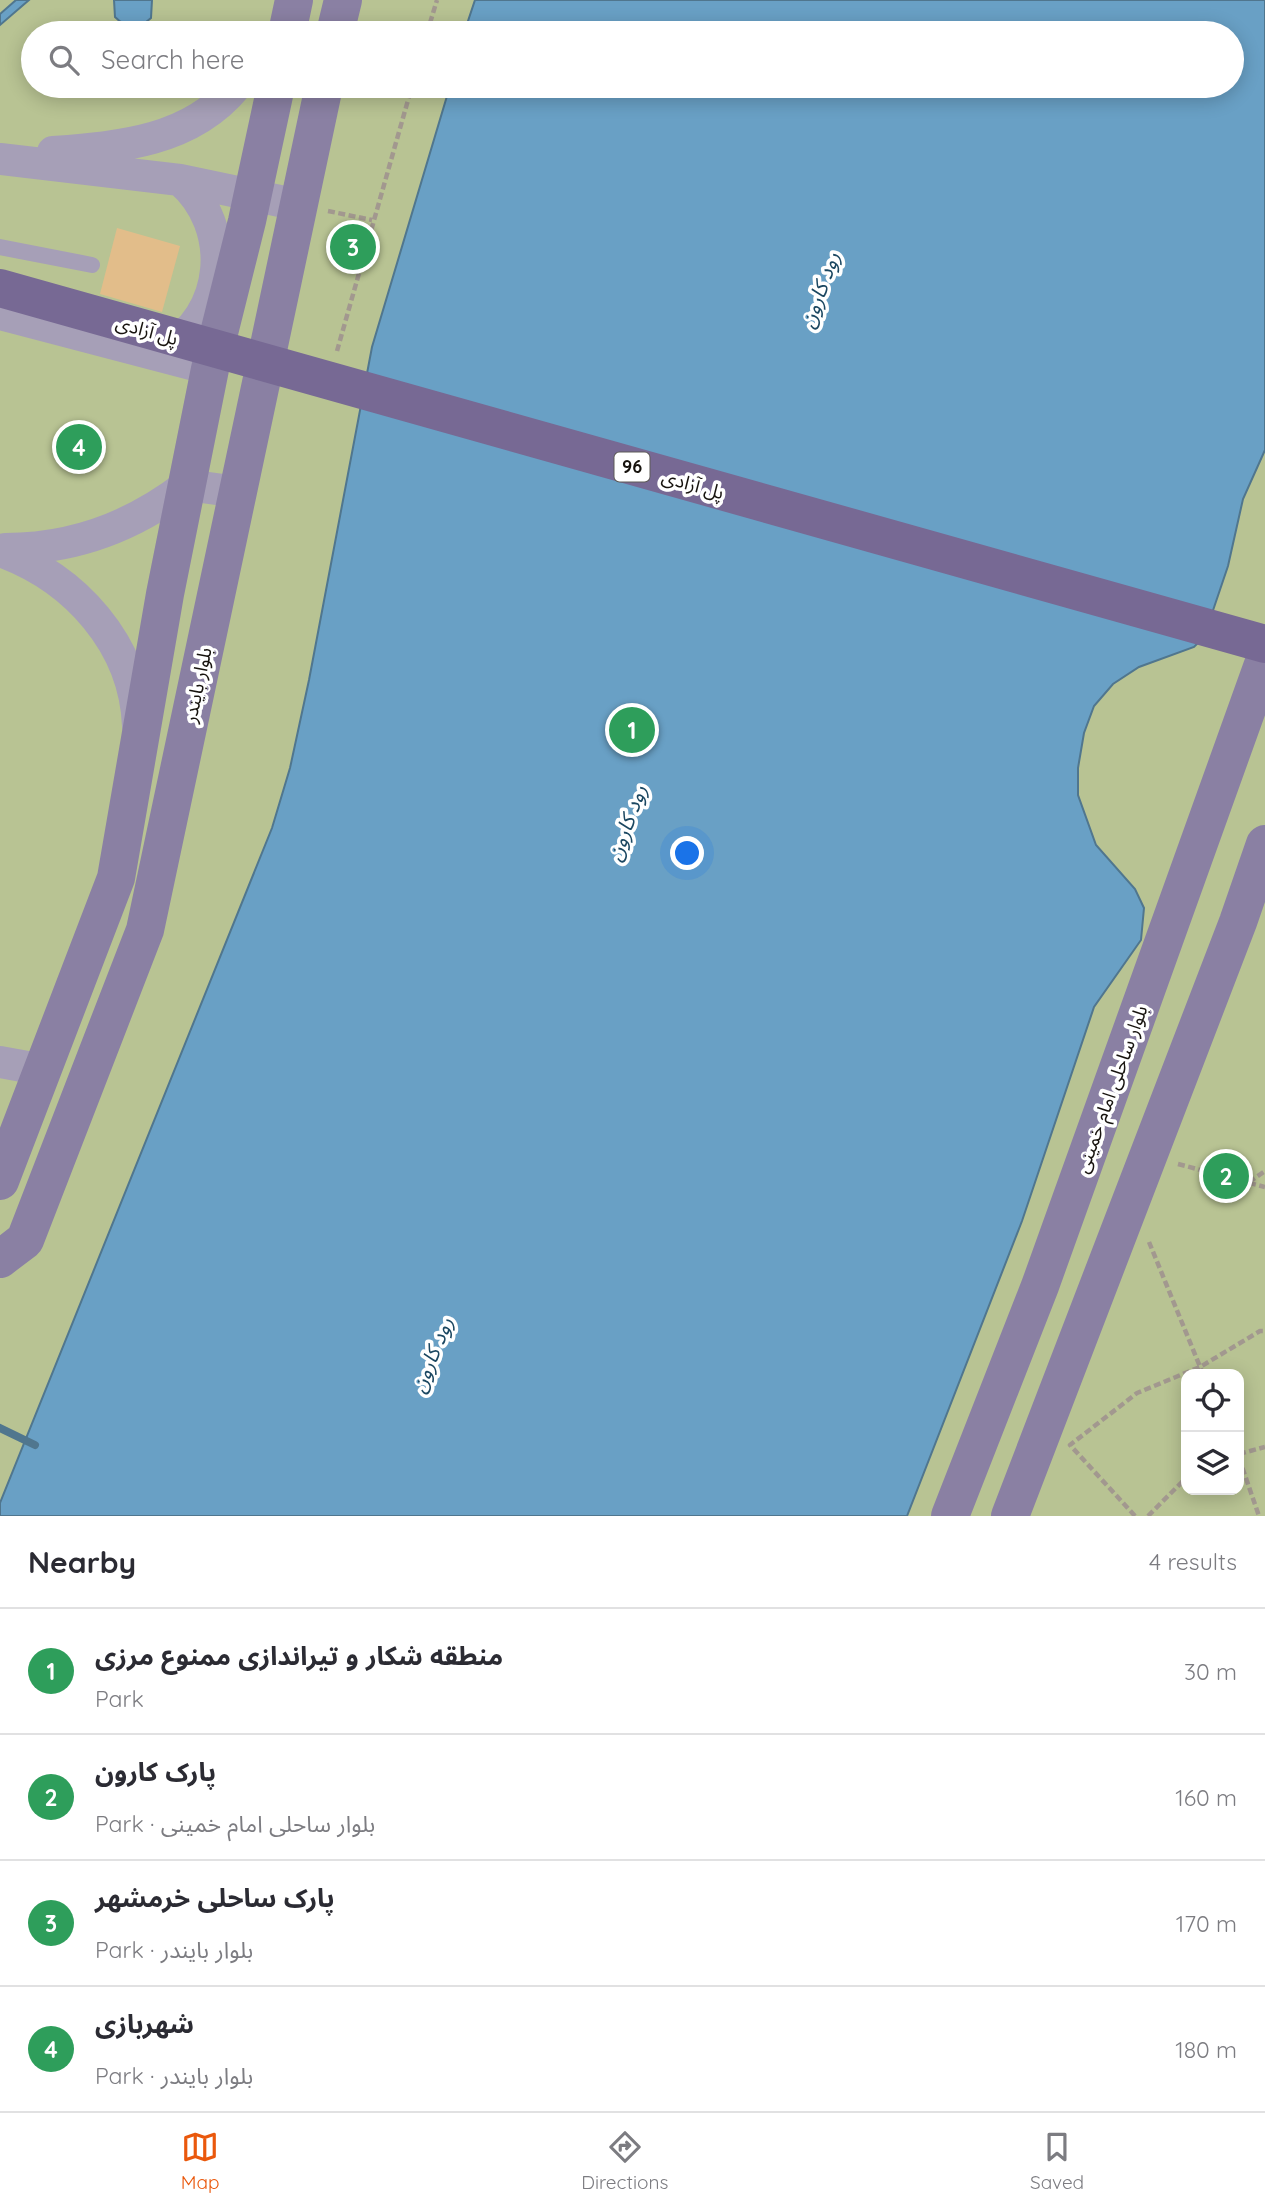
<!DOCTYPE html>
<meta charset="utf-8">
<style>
:root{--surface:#fff;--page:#f2f2f3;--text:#2b2b33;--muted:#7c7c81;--line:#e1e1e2;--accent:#ea580c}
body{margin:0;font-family:Quicksand,"Noto Sans Arabic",sans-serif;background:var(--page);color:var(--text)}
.controls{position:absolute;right:21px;bottom:21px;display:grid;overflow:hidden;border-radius:14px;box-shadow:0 4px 18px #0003}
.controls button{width:63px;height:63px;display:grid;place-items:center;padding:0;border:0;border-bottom:2px solid var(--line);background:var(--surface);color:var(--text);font:35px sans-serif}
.you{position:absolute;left:688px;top:854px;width:24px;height:24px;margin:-18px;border:5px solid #fff;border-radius:50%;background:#1a73e8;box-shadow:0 0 0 10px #1a73e833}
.badge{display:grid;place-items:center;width:46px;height:46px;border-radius:50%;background:var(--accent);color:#fff;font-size:23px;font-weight:700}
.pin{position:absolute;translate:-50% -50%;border:4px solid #fff;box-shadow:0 2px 7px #0006}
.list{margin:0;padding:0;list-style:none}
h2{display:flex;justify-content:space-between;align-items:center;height:91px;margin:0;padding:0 28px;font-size:30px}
h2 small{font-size:23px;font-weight:400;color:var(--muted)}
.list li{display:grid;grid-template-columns:46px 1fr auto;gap:21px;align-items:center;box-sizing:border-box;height:126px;padding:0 28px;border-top:2px solid var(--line)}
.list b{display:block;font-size:26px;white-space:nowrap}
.list p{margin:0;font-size:23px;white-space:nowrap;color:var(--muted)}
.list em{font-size:23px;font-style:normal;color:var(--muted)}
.icon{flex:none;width:38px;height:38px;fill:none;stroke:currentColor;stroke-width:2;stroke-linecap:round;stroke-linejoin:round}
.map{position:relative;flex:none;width:1265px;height:1516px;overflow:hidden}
.search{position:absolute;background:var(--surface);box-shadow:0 4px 18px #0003;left:21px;right:21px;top:21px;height:77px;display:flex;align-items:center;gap:18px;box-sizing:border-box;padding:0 24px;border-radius:38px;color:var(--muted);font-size:26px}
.sheet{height:595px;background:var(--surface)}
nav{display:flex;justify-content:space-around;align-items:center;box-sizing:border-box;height:98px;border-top:2px solid var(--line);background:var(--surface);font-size:19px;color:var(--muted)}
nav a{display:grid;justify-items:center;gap:4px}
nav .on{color:var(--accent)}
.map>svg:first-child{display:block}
</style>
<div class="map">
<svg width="1265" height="1516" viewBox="0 0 1265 1516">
<rect width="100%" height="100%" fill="#e8dcd0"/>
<path fill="#b8c393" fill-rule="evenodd" d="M 0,0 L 1265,0 L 1265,1516 L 0,1516 ZM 33,33 L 1232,33 L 1232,86 L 33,86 ZM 1186,1374 L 1239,1374 L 1239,1490 L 1186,1490 Z"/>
<path fill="#69a0c5" stroke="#50768e" stroke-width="2" d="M 16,0 L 29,0 L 0,25 L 0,14 Z
M 114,0 L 152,0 L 151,18 C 138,30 127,29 115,17 Z
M 475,0 L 1265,0 L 1265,450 L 1243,499 L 1228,566 L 1204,637 L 1194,647 L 1139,667 L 1113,684 L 1094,706 L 1084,733 L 1078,768 L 1078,795 L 1096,845 L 1135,889 L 1144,908 L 1141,940 L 1094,1007 L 1022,1221 L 907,1516 L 0,1516 L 0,1503 L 272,828 L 290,768 L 309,680 L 372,347 L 450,86 L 1232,86 L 1232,33 L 464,33 Z"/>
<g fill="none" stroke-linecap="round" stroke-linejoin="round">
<path stroke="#50768e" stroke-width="8" d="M 0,1428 L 35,1445"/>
</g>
<path fill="#e2bd8a" d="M 117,228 L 180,246 L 162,312 L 100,294 Z"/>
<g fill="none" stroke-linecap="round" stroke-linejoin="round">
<path stroke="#a2988f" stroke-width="4.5" stroke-dasharray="7 3.5" stroke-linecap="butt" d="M 427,33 L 437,0
M 328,211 L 372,220
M 337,351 L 412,86
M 1178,1164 L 1265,1187
M 1249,1182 L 1265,1171
M 1149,1242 L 1203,1374
M 1239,1454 L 1265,1447
M 1239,1458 L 1259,1516
M 1135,1516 L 1070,1445 L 1137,1393 L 1200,1367 L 1260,1331 L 1265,1331
M 1148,1516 L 1186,1478"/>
<path stroke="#a69fb7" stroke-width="16" d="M 0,247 L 92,265"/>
<path stroke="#a69fb7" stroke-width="32" d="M 53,152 C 121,147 191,141 236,86
M 0,159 L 180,180 L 299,205
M 0,314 L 210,369
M 163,350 C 228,316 234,226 180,180
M 5,549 C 73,549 133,527 187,485 L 238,492
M 0,551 C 75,578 135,644 138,726
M 0,1062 L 44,1070"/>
<path stroke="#8a80a3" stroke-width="38" d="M 287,33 L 294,0
M 335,33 L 343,0
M 0,1181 L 116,878 L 165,594 L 210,369 L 247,221 L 276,86
M 0,1259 L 25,1240 L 145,930 L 324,86
M 950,1516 L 1040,1286 L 1265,659
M 1010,1516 L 1238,922 L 1265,844"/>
<path stroke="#776994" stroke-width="38" d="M 0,288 L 1265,644"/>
</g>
<g text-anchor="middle" stroke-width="7" stroke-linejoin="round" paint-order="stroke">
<rect fill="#fff" stroke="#5d5a56" stroke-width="2" x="614.5" y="452.5" width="35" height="29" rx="5"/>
<g font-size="18" font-weight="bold" fill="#17130e">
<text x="632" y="473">96</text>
</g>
<g font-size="19" fill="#17130e" stroke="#fff">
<text transform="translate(147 330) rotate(16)" y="7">پل آزادی</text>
<text transform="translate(693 484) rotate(16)" y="7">پل آزادی</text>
<text transform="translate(197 685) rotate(-78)" y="7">بلوار بایندر</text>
<text transform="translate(1111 1089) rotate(-70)" y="7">بلوار ساحلی امام خمینی</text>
</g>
<g font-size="21" font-style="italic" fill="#1b4761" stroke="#fff">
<text transform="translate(820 290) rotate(-70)" y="7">رود کارون</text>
<text transform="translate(627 823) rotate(-70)" y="7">رود کارون</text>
<text transform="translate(432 1355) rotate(-68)" y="7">رود کارون</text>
</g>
</g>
</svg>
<div class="controls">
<button><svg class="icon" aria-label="locate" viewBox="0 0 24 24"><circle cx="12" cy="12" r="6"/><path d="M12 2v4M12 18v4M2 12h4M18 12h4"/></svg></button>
<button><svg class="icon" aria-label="layers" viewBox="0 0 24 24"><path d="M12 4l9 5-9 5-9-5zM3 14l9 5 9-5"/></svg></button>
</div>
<div class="you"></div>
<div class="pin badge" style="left:632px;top:730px;background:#2e9e5b">1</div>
<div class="pin badge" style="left:1226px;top:1176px;background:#2e9e5b">2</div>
<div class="pin badge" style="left:353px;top:247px;background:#2e9e5b">3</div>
<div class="pin badge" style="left:79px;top:447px;background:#2e9e5b">4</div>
<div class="search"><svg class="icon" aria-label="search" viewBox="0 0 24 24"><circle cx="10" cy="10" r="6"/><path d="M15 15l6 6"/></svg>Search here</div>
</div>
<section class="sheet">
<h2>Nearby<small>4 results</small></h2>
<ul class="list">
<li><span class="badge" style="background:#2e9e5b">1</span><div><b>منطقه شکار و تیراندازی ممنوع مرزی</b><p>Park</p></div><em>30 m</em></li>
<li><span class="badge" style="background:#2e9e5b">2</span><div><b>پارک کارون</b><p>Park · بلوار ساحلی امام خمینی</p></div><em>160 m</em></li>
<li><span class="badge" style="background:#2e9e5b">3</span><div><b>پارک ساحلی خرمشهر</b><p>Park · بلوار بایندر</p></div><em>170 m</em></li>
<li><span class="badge" style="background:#2e9e5b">4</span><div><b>شهربازی</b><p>Park · بلوار بایندر</p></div><em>180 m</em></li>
</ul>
</section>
<nav>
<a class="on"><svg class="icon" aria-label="map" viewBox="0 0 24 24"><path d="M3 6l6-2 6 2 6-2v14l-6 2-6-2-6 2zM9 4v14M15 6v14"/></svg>Map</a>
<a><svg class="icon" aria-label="directions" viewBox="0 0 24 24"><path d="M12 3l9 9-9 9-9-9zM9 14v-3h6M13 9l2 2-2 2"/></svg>Directions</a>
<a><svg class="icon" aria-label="saved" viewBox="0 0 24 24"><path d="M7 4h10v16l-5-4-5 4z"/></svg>Saved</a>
</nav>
